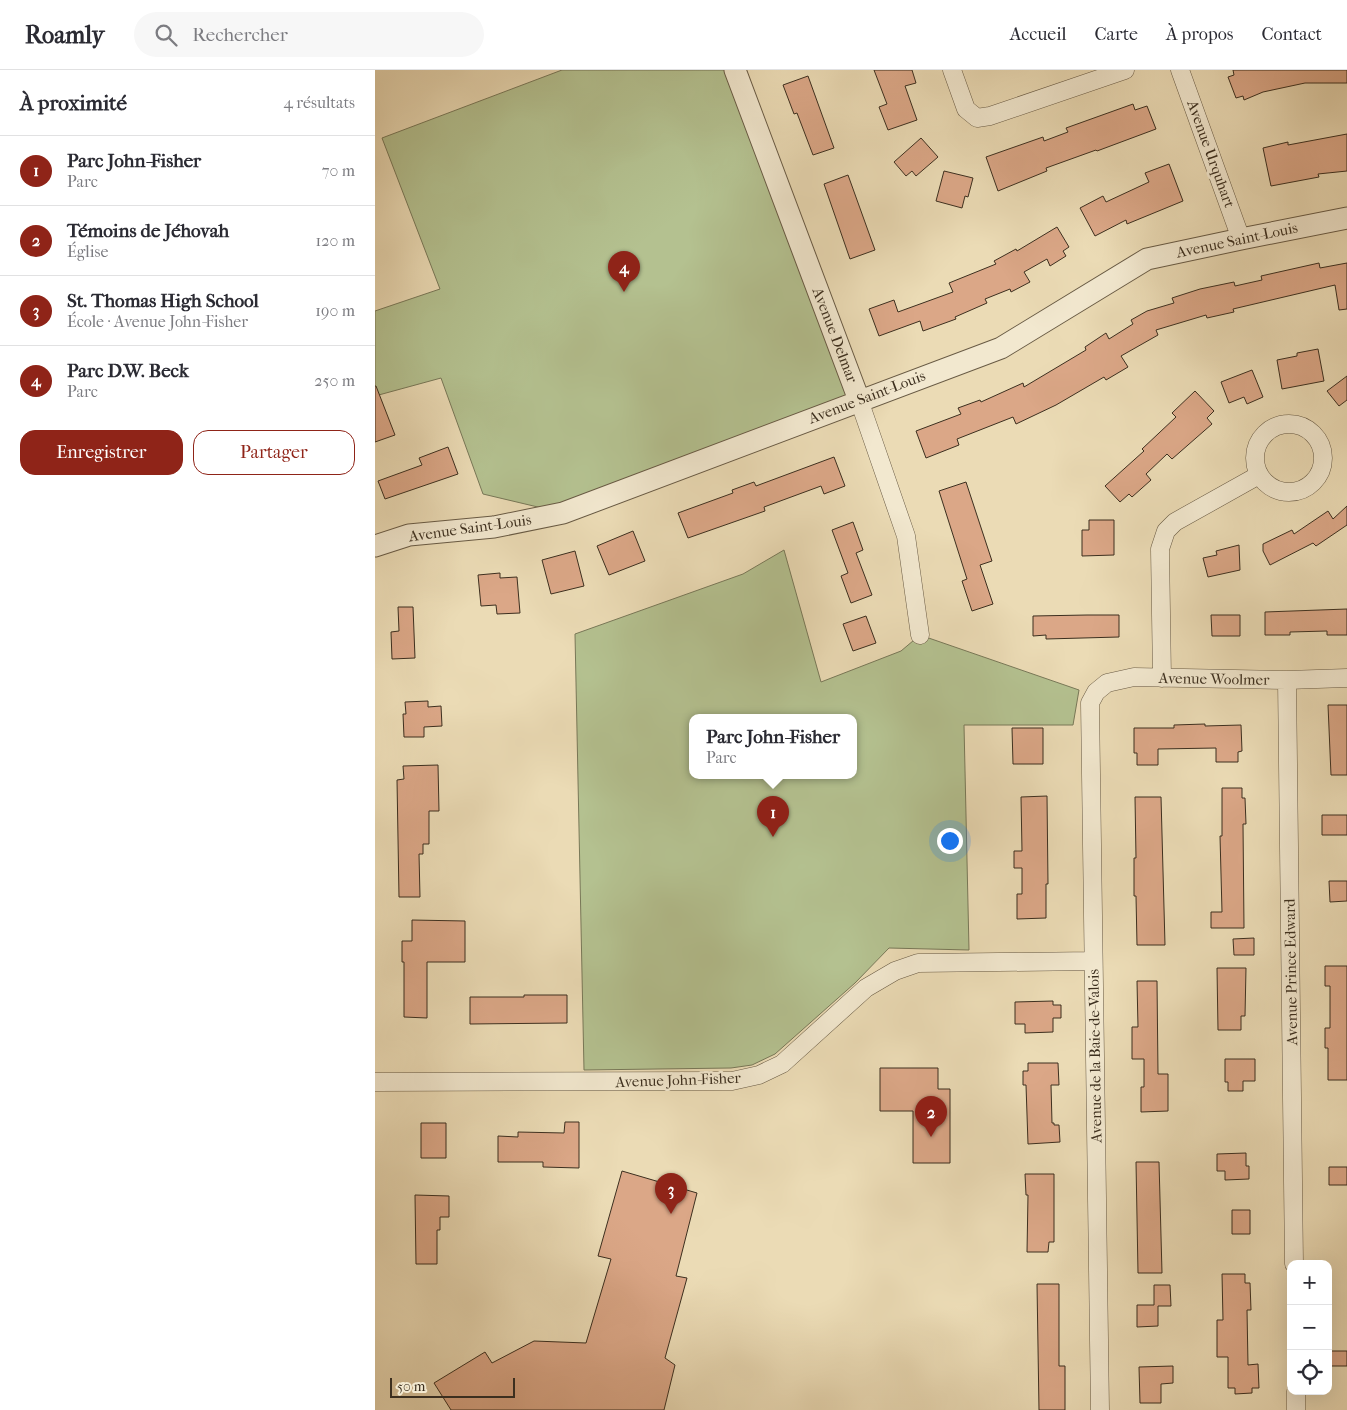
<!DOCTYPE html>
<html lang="fr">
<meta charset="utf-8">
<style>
:root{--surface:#fff;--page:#f7f7f7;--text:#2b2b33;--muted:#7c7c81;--line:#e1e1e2;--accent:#8f2418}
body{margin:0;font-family:"IM FELL French Canon",serif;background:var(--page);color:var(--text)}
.controls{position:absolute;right:15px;bottom:15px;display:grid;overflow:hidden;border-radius:10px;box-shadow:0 5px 20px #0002}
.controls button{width:45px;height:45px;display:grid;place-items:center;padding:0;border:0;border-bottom:1px solid var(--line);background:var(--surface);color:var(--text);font:25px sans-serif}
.scale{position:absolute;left:15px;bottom:12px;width:125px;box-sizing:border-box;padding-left:5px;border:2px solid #3c2f1f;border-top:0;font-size:14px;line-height:18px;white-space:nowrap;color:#3c2f1f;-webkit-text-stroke:4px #f2e8cf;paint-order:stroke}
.you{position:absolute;left:574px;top:770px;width:18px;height:18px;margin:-12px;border:4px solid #fff;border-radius:50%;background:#1a73e8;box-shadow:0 0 0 8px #1a73e833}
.badge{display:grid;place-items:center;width:32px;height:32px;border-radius:50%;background:var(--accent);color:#fff;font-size:16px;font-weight:700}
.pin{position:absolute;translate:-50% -41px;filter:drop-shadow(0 1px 2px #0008)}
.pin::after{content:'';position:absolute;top:26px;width:18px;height:15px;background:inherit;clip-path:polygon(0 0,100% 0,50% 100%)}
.popup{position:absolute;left:314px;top:644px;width:168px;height:65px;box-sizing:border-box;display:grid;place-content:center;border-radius:10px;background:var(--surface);filter:drop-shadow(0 1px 4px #0005);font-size:16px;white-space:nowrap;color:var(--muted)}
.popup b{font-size:19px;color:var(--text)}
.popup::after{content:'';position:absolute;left:50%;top:100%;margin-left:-10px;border:10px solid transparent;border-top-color:var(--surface)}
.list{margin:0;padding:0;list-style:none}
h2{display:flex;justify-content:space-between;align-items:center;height:65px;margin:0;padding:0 20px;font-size:21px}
h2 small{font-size:16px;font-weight:400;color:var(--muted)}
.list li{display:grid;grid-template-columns:32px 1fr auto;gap:15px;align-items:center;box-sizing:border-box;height:70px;padding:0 20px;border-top:1px solid var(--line)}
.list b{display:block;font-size:19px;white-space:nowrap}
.list p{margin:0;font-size:16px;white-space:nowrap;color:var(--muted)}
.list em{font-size:16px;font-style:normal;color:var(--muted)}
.actions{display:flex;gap:10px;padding:15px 20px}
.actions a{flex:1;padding:11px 0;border:1px solid var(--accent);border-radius:15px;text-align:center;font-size:18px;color:var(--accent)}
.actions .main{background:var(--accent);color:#fff}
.icon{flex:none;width:28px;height:28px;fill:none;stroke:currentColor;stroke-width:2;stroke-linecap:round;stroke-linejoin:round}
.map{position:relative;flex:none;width:972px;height:1340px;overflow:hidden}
header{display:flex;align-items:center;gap:30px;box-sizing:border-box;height:70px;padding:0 25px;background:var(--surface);border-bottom:1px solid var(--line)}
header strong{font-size:24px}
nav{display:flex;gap:28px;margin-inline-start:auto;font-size:18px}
.search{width:350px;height:45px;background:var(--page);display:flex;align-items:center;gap:12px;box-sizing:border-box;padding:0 18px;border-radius:28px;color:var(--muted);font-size:19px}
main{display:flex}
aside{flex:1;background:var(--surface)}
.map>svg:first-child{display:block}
</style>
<header>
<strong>Roamly</strong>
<div class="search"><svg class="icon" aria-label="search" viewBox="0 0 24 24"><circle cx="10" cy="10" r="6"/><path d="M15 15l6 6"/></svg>Rechercher</div>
<nav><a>Accueil</a><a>Carte</a><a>À propos</a><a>Contact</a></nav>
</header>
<main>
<aside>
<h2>À proximité<small>4 résultats</small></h2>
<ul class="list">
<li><span class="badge">1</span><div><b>Parc John-Fisher</b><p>Parc</p></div><em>70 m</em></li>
<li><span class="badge">2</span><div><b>Témoins de Jéhovah</b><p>Église</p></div><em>120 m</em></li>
<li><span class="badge">3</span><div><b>St. Thomas High School</b><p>École · Avenue John-Fisher</p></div><em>190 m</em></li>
<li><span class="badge">4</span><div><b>Parc D.W. Beck</b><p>Parc</p></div><em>250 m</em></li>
</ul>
<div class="actions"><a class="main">Enregistrer</a><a>Partager</a></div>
</aside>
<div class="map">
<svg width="972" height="1340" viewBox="0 0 972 1340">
<rect width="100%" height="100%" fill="#ebdbb5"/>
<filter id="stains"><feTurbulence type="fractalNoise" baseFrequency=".004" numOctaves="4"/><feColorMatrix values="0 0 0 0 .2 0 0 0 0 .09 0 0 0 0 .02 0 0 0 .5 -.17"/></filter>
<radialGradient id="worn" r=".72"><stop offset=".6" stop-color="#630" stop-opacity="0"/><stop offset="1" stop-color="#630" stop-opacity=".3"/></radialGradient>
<path fill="#b4c190" stroke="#787858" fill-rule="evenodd" d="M 187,0 L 358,0 L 484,330 L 188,443 L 108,424 L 66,308 L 0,326 L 0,241 L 65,219 L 7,68 Z
M 409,480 L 446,612 L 526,581 L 545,565 L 704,620 L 698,655 L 589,655 L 594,880 L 514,878 L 480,913 L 400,984 L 377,995 L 356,998 L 209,1000 L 200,564 L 368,504 ZM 318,648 L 478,648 L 478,706 L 318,706 Z"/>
<path fill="#dba787" stroke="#3c2f1f" d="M 499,0 L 537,0 L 541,13 L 530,16 L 542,50 L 513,60 L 504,37 L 512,34 Z
M 858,0 L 972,0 L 972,13 L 930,13 L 888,22 L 869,30 L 868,26 L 861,28 L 853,7 L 859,5 Z
M 433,6 L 459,78 L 438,85 L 422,43 L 419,44 L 408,15 Z
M 758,34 L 760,40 L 772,36 L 781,59 L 722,81 L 721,80 L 671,98 L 672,101 L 623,121 L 611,87 L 668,67 L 669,71 L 693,62 L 691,58 Z
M 972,64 L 972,101 L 943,104 L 944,107 L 896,116 L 888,78 L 913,72 L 913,75 Z
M 546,68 L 563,87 L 541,106 L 537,101 L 531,106 L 519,92 Z
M 794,94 L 808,131 L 752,154 L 751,150 L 720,166 L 705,138 L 728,126 L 731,132 L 774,112 L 770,103 Z
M 569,101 L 598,108 L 593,127 L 590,126 L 587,138 L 561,131 Z
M 473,105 L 500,180 L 475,189 L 449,114 Z
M 682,157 L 694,177 L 688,181 L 691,186 L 675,196 L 672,189 L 649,202 L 655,212 L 636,222 L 635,219 L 610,229 L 612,233 L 580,247 L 581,249 L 548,261 L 545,251 L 504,266 L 494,239 L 519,230 L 523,242 L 578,222 L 574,213 L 621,194 L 619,191 L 641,179 L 642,181 Z
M 944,193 L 945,198 L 972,193 L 972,239 L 964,240 L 960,215 L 858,239 L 859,242 L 832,248 L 831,245 L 781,260 L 783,265 L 746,286 L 753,297 L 731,310 L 729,307 L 681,335 L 641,354 L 638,347 L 582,369 L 584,375 L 551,388 L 541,361 L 586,344 L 583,338 L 605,330 L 606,332 L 648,313 L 649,317 L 711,280 L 710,277 L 731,263 L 734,269 L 758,254 L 756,250 L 772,241 L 799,233 L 797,228 L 825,219 L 859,212 L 860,216 L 887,210 L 886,206 Z
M 943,279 L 949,311 L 907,319 L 902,290 L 922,286 L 922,283 Z
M 877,300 L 888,327 L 872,334 L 869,327 L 854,333 L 846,312 Z
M 972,306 L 972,330 L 964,336 L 952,321 Z
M 0,316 L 1,316 L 20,365 L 0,372 Z
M 820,321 L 839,341 L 832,348 L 837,354 L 797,389 L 792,384 L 771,404 L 776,410 L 757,427 L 754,424 L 745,432 L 730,416 L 769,381 L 767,379 L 801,347 L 797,343 Z
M 73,377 L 83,404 L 10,429 L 3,411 L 47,395 L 44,388 Z
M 459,387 L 470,416 L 449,424 L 446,416 L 389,437 L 390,441 L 313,468 L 303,443 L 358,423 L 357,420 L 379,412 L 381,416 Z
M 591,412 L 617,491 L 605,495 L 618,534 L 597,541 L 587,511 L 592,509 L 564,421 Z
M 972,436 L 972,455 L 941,476 L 938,473 L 895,495 L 888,481 L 888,474 L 917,460 L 919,464 L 953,441 L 958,449 Z
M 714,450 L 739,450 L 739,485 L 707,486 L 707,460 L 714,460 Z
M 478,452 L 488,480 L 481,483 L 497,525 L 476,533 L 466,506 L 473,503 L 457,460 Z
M 258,461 L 270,491 L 234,505 L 222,476 Z
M 864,475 L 865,500 L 833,507 L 828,488 L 842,485 L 841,481 Z
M 200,481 L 209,516 L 176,524 L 167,490 Z
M 125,503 L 125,508 L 142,507 L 145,543 L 122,544 L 121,535 L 106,536 L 103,505 Z
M 23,537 L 38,537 L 40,588 L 17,589 L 16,562 L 24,561 Z
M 972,539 L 972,565 L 952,565 L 952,561 L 915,562 L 915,565 L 890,565 L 890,542 Z
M 712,545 L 744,545 L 744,567 L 671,569 L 671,565 L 658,566 L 658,546 Z
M 836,545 L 865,545 L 865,566 L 837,566 Z
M 491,546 L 501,573 L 478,581 L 468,554 Z
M 53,631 L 53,637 L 66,636 L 67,656 L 49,657 L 49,667 L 29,667 L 28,644 L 31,644 L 30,632 Z
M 953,635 L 972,635 L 972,705 L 956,705 Z
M 830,654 L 830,656 L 866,655 L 867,681 L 863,682 L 863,692 L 841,692 L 841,678 L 783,679 L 783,695 L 762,695 L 762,683 L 759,683 L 759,658 L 799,658 L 799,655 Z
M 637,658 L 668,658 L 668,694 L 638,694 Z
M 63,695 L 64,741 L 54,741 L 54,774 L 48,774 L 48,784 L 44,784 L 45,827 L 24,827 L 22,710 L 29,709 L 28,696 Z
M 847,718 L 867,718 L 867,728 L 870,728 L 871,754 L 868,754 L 869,858 L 836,858 L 836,842 L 847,842 L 845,766 L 847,766 Z
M 672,726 L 673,814 L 671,814 L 671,848 L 642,849 L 642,824 L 647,824 L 647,798 L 639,798 L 639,781 L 647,781 L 646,727 Z
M 760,727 L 786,727 L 790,875 L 762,875 L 761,826 L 759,826 L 759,788 L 761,788 Z
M 947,745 L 972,745 L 972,765 L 947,765 Z
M 954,811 L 972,811 L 972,831 L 955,832 Z
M 37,850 L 90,851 L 90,892 L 52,892 L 52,948 L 29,947 L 29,892 L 27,892 L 27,871 L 37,871 Z
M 879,868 L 879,885 L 859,885 L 858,869 Z
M 950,896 L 972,896 L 972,1010 L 953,1010 L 953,978 L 950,978 L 950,958 L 955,958 L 955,916 L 950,916 Z
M 842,898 L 871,898 L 870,946 L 866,946 L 866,960 L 843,960 Z
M 762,911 L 782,911 L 783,1004 L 793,1004 L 793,1041 L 766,1042 L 766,1017 L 769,1017 L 769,989 L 757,989 L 757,957 L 763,957 Z
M 149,925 L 192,925 L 192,953 L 95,954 L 95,927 L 149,927 Z
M 678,931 L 678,935 L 686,935 L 686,948 L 678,948 L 678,962 L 650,963 L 650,954 L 640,954 L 640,932 Z
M 850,989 L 880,989 L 880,1011 L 868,1011 L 868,1021 L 853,1021 L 853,1012 L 850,1012 Z
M 653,993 L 683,993 L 684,1015 L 676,1015 L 677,1053 L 679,1053 L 679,1055 L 684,1055 L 685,1072 L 653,1074 L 651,1015 L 648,1015 L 648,1001 L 653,1001 Z
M 505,998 L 563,998 L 563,1019 L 575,1019 L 575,1093 L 538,1093 L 538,1041 L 505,1041 Z
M 190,1052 L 204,1052 L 204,1098 L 168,1097 L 168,1092 L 123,1092 L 123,1066 L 143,1067 L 143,1062 L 189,1063 Z
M 46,1053 L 71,1053 L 71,1088 L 46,1088 Z
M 871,1083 L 871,1096 L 874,1096 L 874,1109 L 850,1110 L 850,1101 L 842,1101 L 842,1084 Z
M 761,1092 L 784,1092 L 787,1203 L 763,1203 Z
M 954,1097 L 972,1097 L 972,1115 L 954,1115 Z
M 247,1101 L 322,1123 L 301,1206 L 312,1208 L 290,1288 L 300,1295 L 289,1340 L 76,1340 L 59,1313 L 110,1282 L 117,1293 L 159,1271 L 211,1273 L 236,1189 L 223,1186 Z
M 650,1104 L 679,1104 L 679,1172 L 674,1172 L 673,1182 L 652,1182 L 653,1125 L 651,1125 Z
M 40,1125 L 74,1126 L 74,1147 L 65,1147 L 65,1160 L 62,1160 L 62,1194 L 41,1194 Z
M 857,1140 L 875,1140 L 875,1164 L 857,1164 Z
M 847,1204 L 870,1204 L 870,1213 L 875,1213 L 876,1240 L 872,1240 L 873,1295 L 883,1294 L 884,1318 L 877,1318 L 877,1323 L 860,1324 L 860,1318 L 853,1318 L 853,1287 L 842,1287 L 842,1250 L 848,1250 Z
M 662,1214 L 684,1214 L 684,1296 L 690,1296 L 690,1340 L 664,1340 Z
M 779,1215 L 795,1215 L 796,1236 L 783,1236 L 783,1256 L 762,1257 L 762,1235 L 779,1235 Z
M 956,1281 L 972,1281 L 972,1296 L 956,1296 Z
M 798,1296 L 798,1313 L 786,1314 L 786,1333 L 765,1333 L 764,1297 Z"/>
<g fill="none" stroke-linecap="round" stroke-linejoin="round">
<defs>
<path id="minor" d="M 577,0 L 591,39 L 602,48 L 615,46 L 750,0
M 805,0 L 866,169
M 484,330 L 531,466 L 545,565
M880 388a34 34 0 1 1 68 0a34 34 0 1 1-68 0Z
M 787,608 L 785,479 L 791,461 L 800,452 L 884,405
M 912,610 L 919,1194
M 0,1012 L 347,1011 L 357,1011 L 384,1005 L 407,994 L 491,918 L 520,901 L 543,893 L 718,891
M 921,1321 L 921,1340
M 725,1340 L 715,633 L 721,622 L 732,613 L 759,607 L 912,610 L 972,608"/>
<path id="tertiary" d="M 360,0 L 484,330
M 0,476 L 34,465 L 119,457 L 188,443 L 626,278 L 772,189 L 866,169 L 972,148"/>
</defs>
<use href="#minor" stroke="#685a44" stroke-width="19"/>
<use href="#tertiary" stroke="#685a44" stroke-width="23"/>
<use href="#minor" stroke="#f2e8cf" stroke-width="18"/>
<use href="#tertiary" stroke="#f2e8cf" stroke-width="21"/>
</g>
<g text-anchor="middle" stroke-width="5" stroke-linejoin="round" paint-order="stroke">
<g font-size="15" fill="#3c2f1f" stroke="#f2e8cf">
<text transform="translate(836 84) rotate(70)" y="5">Avenue Urquhart</text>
<text transform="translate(862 170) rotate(-12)" y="5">Avenue Saint-Louis</text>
<text transform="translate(460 265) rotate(69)" y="5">Avenue Delmar</text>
<text transform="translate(492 327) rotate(-21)" y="5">Avenue Saint-Louis</text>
<text transform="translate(95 458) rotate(-8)" y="5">Avenue Saint-Louis</text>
<text transform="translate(839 609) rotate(1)" y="5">Avenue Woolmer</text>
<text transform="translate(916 902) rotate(-91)" y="5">Avenue Prince Edward</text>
<text transform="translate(720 986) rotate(-91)" y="5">Avenue de la Baie-de-Valois</text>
<text transform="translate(303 1010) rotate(-2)" y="5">Avenue John-Fisher</text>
</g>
</g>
<rect width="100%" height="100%" filter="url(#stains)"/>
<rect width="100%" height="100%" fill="url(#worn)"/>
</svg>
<div class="controls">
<button>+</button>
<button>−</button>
<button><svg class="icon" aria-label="locate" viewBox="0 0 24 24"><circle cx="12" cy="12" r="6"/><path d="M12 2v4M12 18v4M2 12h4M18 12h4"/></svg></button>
</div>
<div class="scale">50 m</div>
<div class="you"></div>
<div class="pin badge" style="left:398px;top:767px">1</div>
<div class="popup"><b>Parc John-Fisher</b>Parc</div>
<div class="pin badge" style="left:556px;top:1067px">2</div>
<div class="pin badge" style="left:296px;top:1144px">3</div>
<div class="pin badge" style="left:249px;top:222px">4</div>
</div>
</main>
